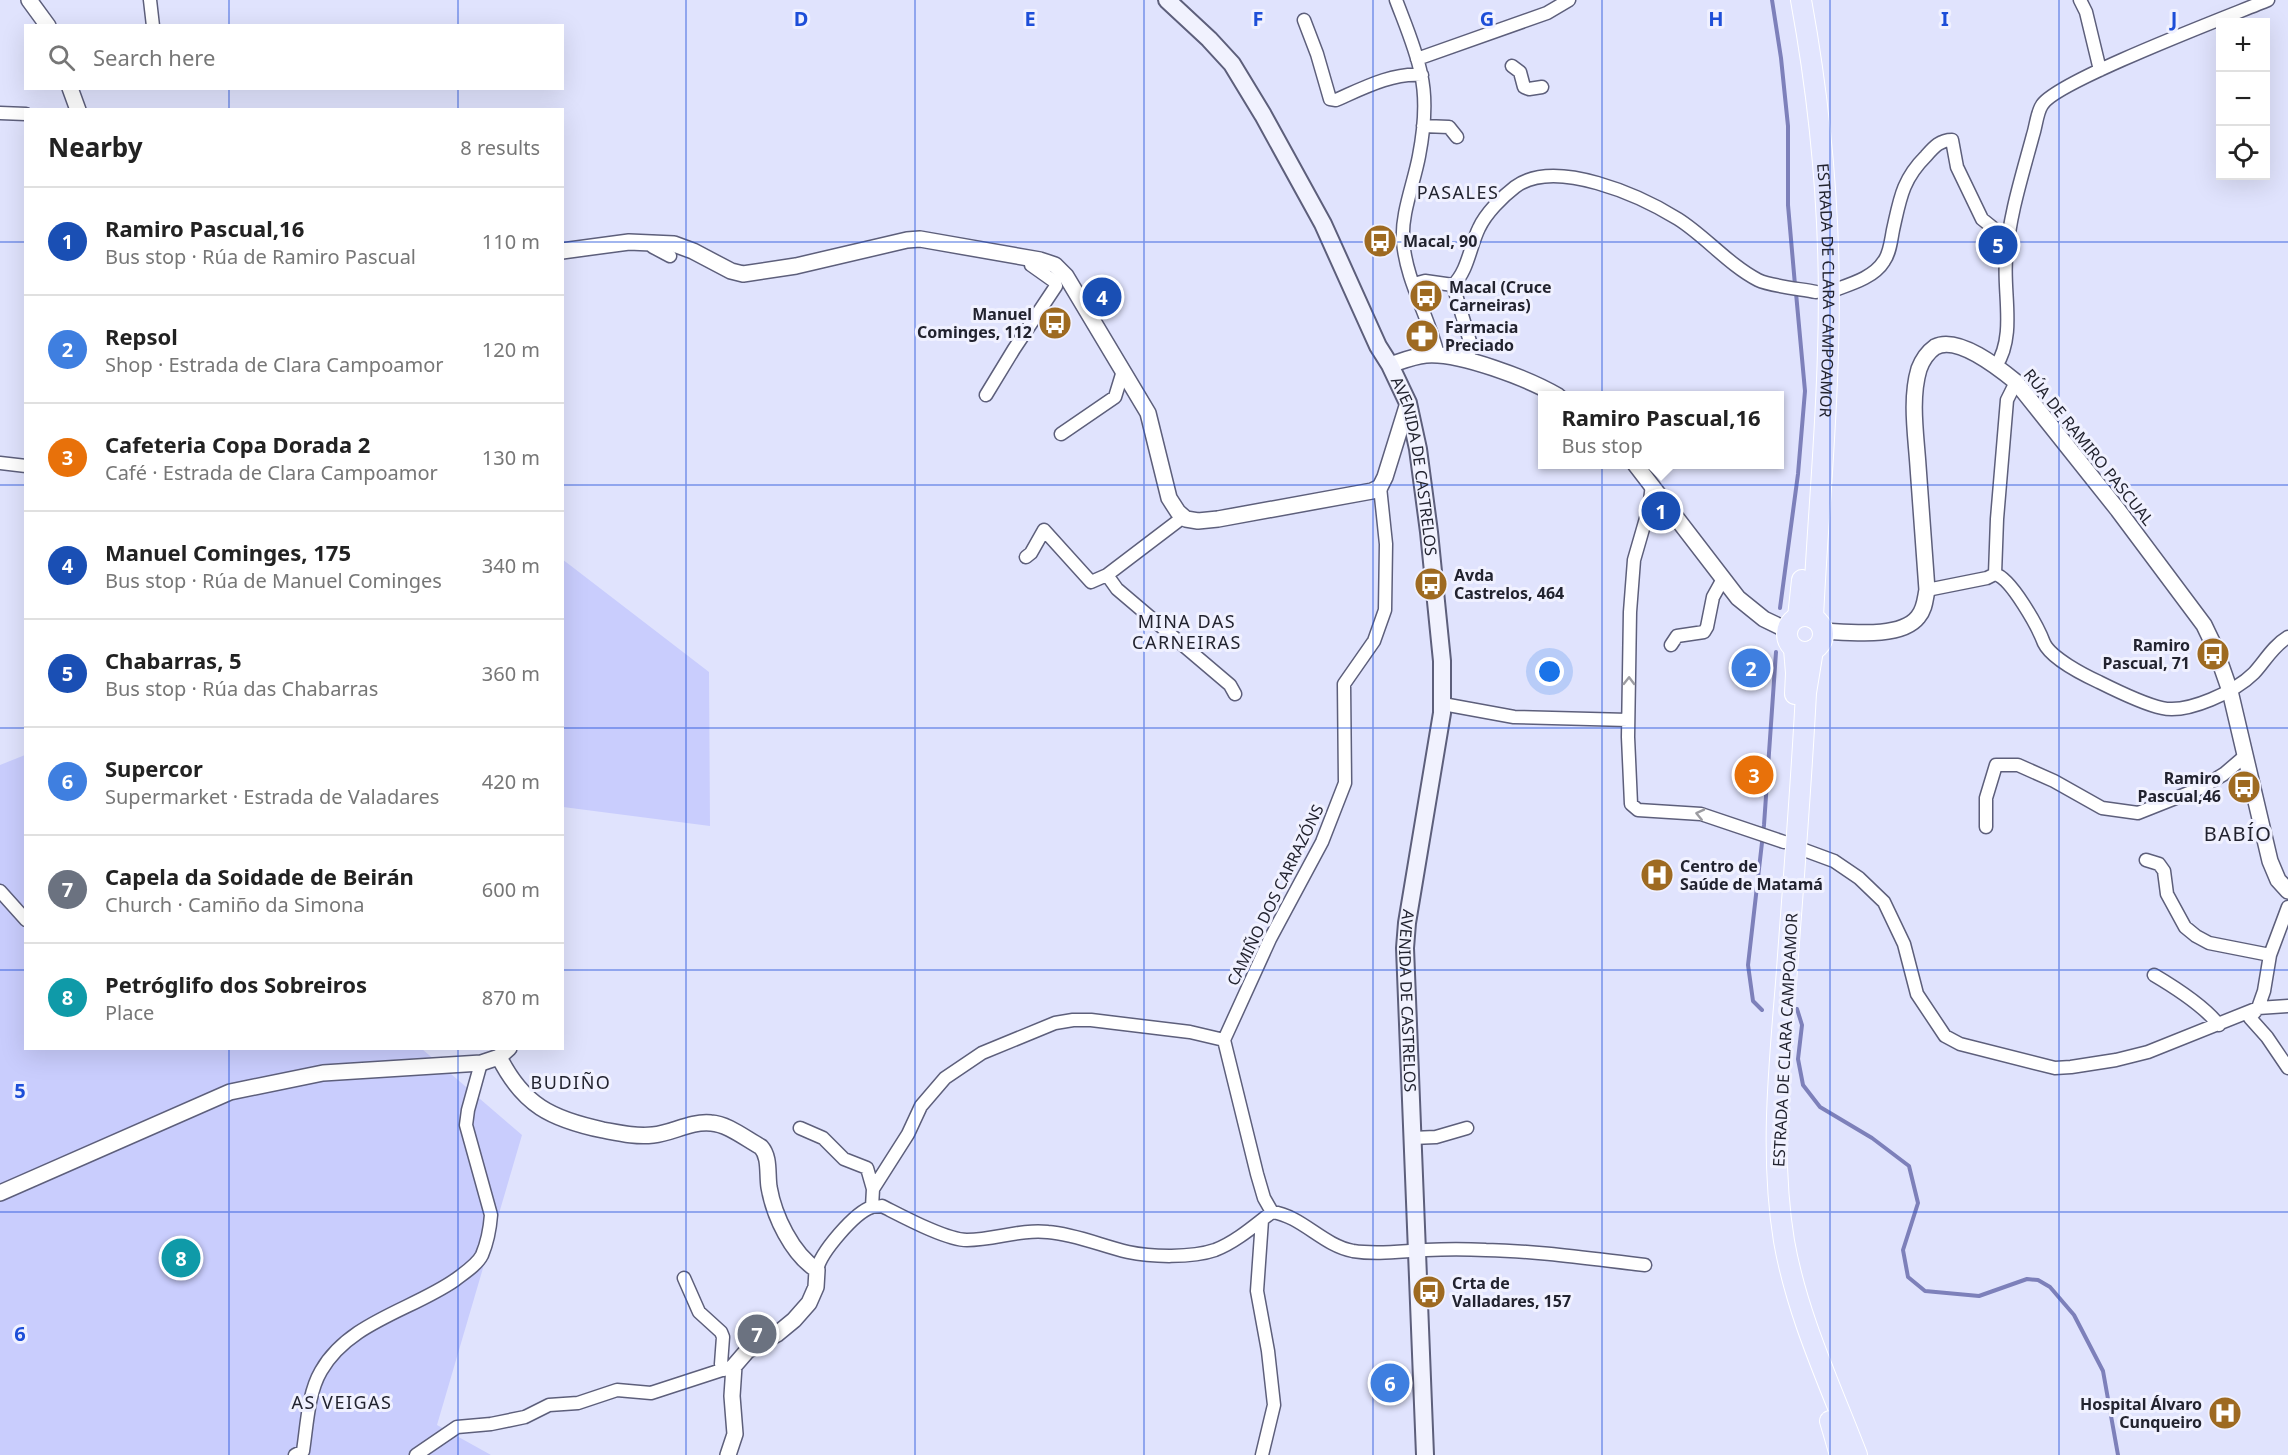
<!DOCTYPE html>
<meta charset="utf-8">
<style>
:root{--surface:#fff;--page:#f2f2f2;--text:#222;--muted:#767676;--line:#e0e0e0;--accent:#9e6a21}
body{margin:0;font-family:"Noto Sans",sans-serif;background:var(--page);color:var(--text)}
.controls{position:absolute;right:18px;top:18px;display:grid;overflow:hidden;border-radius:0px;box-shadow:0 6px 24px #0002}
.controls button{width:54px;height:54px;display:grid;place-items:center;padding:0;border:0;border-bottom:2px solid var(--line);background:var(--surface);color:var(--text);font:30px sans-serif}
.you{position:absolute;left:1550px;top:672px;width:21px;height:21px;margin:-15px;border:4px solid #fff;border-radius:50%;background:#1a73e8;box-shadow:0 0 0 9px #1a73e833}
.badge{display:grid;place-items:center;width:39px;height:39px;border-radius:50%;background:var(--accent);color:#fff;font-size:20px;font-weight:700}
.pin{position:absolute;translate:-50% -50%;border:3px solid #fff;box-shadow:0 2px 6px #0006}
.popup{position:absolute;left:1538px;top:391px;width:246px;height:78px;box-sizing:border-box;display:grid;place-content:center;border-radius:0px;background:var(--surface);filter:drop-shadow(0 2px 4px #0005);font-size:20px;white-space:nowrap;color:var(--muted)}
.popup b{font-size:22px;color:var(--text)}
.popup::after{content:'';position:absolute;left:50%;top:100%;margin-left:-12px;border:12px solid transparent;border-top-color:var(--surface)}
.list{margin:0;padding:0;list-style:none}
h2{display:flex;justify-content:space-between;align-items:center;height:78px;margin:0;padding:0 24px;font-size:26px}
h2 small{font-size:20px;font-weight:400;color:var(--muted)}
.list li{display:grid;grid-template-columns:39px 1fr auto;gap:18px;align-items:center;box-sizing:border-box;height:108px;padding:0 24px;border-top:2px solid var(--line)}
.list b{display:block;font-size:22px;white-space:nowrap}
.list p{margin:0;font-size:20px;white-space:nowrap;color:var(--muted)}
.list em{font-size:20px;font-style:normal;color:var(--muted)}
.icon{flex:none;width:33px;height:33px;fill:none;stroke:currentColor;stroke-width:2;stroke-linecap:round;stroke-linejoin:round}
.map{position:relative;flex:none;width:2288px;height:1455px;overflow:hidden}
.search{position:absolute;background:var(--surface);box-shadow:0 6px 24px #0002;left:24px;top:24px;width:540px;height:66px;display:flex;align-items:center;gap:15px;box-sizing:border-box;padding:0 21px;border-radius:0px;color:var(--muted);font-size:22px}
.panel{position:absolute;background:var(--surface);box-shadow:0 6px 24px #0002;left:24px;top:108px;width:540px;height:942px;border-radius:0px}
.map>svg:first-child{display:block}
</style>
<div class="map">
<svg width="2288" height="1455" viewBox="0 0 2288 1455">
<rect width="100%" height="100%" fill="#e0e3fd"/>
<path fill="#c9cdfd" d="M 562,559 L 709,672 L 710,826 L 563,807 Z
M 25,755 L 26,1048 L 422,1049 L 522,1135 L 437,1425 L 491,1455 L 0,1455 L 0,765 Z"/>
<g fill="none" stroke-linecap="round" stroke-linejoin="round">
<path stroke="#7d80ba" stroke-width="4" d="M 1772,0 L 1781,58 L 1788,126 L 1788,205 L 1795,285
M 1780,608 L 1798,474 L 1805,391 L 1796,293
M 1797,1009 L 1802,1025 L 1798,1059 L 1803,1085 L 1820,1107 L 1872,1138 L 1909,1166 L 1918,1203 L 1903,1250 L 1908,1277 L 1925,1291 L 1979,1296 L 2027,1279 L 2038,1280 L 2050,1287 L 2074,1315 L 2103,1371 L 2118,1455
M 1762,1010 L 1753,1001 L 1748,965 L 1764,825 L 1776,652"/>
<defs>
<path id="minor" d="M 150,0 L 153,26
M 1396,0 C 1405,24 1416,49 1421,74 C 1427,100 1424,130 1419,156 C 1414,183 1401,214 1403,241 C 1406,281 1429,317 1438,355
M 2080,0 L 2086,12 L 2100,70
M 1304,20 L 1317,54 L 1330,99 L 1336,100 C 1361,89 1393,72 1422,75
M 1417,59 L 1547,13 L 1569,0
M 1512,66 L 1520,72 L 1524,87 L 1529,89 L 1542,87
M 0,113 L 26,114
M 1423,126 L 1449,127 L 1457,137
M 653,242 L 653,247 L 670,256
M 1414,284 L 1425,281 L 1453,285
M 1829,292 C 1847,285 1873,279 1884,261 C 1890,253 1891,240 1893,230 C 1900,199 1902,180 1926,156 C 1934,147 1940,140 1952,140 L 1957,167 L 1982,219 L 2008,240
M 1467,361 L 1471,345 L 1453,285 C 1468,271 1470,246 1479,228 C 1486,213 1502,197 1515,187 C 1555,157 1641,196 1678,219 C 1705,236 1729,265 1758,280 C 1770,286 1801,289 1816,292
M 1996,366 C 2016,336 2003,293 2006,259 C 2009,216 2022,176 2033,135 C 2036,126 2037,112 2042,105 C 2056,81 2232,15 2268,0
M 986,395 L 1014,349 L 1056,286 L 1055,282 L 1031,265 L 1031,258
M 1061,434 L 1115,397 L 1123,371
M 0,463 L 26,466
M 1652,485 L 1649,508 L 1634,560 L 1630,612 L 1628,737 L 1631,804 L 1638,810 L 1701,814 L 1784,842
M 1026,557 L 1031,553 L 1044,530 L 1091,582 L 1107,575 L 1178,521 L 1182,515
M 1995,574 C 2011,578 2038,627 2044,643 C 2051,658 2084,675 2099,682 C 2117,691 2143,704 2162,708 C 2188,714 2236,691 2254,673 C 2265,661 2273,646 2288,637
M 1107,575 L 1117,589 L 1230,685 L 1235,694
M 1927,590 L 1987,578 L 1995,574 L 1997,519 L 2007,400 L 2016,382
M 1671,645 L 1677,636 L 1704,632 L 1707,627 L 1713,597 L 1723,579
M 1443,704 L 1514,717 L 1628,720
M 1986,827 L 1986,798 L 1996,765 L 2018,765 L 2054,781 L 2102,808 L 2138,813 L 2201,788 L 2224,774 L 2245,756
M 1796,847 L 1834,861 L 1859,878 L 1884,902 L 1904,944 L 1917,994 L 1945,1036 L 1960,1044 L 2055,1068 L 2071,1067 L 2116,1060 L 2148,1052 L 2258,1008 L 2288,1006
M 2146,860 L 2159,864 L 2164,871 L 2167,894 L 2185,927 L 2196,936 L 2209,943 L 2270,955
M 0,891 L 26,920
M 2288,907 L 2270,955 L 2264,991 L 2258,1008 L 2250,1018 L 2267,1037 L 2288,1068
M 2154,975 C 2176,988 2203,1005 2219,1025
M 800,1128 L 823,1138 L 844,1159 L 867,1168 L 873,1189
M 1412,1138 L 1436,1137 L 1467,1128
M 872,1207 L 873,1189 L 908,1134 L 921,1106 L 945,1078 L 982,1053 L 1055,1023 L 1073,1020 L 1091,1020 L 1190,1032 L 1224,1040
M 1272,1212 L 1264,1198 L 1257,1174 L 1224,1040 L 1270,939 L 1322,842 L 1345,783 L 1344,684 L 1374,641 L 1385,610 L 1386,544 L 1380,487
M 1262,1220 L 1257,1291 L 1268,1351 L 1274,1405 L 1262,1455
M 817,1270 C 820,1253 855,1212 872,1207 C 875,1206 879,1207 882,1206 C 902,1216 946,1240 967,1240 C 995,1240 1020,1229 1048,1232 C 1075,1234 1102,1246 1128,1252 C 1151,1257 1192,1258 1215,1250 C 1236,1242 1255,1225 1272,1212 C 1302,1216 1322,1245 1353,1251 C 1378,1255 1402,1251 1426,1250 C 1446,1249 1466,1249 1486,1250 C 1539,1251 1592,1259 1645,1265
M 684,1278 L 699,1312 L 721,1332 L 723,1337 L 721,1364 L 724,1370
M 295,1455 L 303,1451 C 307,1425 308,1393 321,1371 C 349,1322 412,1310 455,1280 C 464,1273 477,1265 482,1255 C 487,1243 490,1228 491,1215 L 466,1125 L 468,1110 L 481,1063
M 416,1455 L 457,1427 L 491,1424 L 525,1417 L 549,1405 L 578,1403 L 617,1390 L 651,1393 L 734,1366"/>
<path id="tertiary" d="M 29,0 L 48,26
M 70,88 L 78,110
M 562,251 L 629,242 L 674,244 L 693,251 L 731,271 L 743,274 L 796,266 L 907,240 L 920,239 L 1040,260 L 1055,265 L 1066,276 L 1148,413 L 1169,498 L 1178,512 L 1186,519 L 1198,521 L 1218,519 L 1372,491 L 1380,487 L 1385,477 L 1408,403
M 1390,365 C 1402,361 1414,356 1426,355 C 1459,352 1529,379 1558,396
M 1635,464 L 1738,598 L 1764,619 L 1787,630
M 1823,631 C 1848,632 1901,639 1918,617 C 1925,609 1925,599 1927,590 C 1924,549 1921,507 1918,466 C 1916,435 1910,399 1919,369 C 1922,361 1928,352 1935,347 C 1958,335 2000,369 2016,382 L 2118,510 L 2204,625 L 2215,648 L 2230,691 L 2270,861 L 2278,880 L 2288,891
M 499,1057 C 523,1105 551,1119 603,1130 C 619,1133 636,1137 653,1135 C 673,1133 690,1121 711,1123 C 728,1124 746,1139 761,1147 C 770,1157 767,1173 769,1187 C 774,1216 792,1254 817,1270 L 816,1287 L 809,1303 L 794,1320 L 777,1334 L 747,1351 L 734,1366 L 732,1396 L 735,1434 L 728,1455
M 0,1193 L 230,1092 L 323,1073 L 481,1063 L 499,1057 L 509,1048"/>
<g id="secondary">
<path id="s1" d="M 1167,0 L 1209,39 L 1232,64 L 1263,115 L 1323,224 L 1378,346 L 1390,365 L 1408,403 L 1418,449 L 1429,532 L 1442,661 L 1442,713 L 1407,923 L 1405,948 L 1425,1455"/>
</g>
<g id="primary">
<path id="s2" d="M 1801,0 C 1822,115 1832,233 1828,350 C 1826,439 1817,529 1813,618"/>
<circle cx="1805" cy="634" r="18"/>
<path d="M 1798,617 L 1802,580"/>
<path d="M 1794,649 L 1796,673 L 1795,694"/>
<path d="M 1813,650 L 1806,693 C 1801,790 1793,886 1786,983 C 1779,1068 1770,1156 1784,1241 C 1797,1315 1830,1385 1857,1455"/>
<path d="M 1830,1421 L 1840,1455"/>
</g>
</defs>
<use href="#minor" stroke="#5d5f7b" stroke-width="15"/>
<use href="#tertiary" stroke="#5d5f7b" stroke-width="18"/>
<use href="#secondary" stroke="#5d5f7b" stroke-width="20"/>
<use href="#primary" stroke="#fff" stroke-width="22"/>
<use href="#minor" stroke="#fff" stroke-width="12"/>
<use href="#tertiary" stroke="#fff" stroke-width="15"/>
<use href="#secondary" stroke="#f1f2fe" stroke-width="16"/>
<use href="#primary" stroke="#e2e5fe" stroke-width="20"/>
</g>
<defs><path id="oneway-chevron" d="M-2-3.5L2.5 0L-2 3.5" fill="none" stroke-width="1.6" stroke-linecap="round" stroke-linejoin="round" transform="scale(1.5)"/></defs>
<g stroke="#9c9ca1">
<use href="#oneway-chevron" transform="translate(1629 681) rotate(-89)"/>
<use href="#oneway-chevron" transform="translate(1700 814) rotate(-167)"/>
</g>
<path fill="none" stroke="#1d4ed8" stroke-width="1.5" stroke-opacity="0.55" d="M 229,0 L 229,26M 458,0 L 458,26M 686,0 L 686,1455M 915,0 L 915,1455M 1144,0 L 1144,1455M 1373,0 L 1373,1455M 1602,0 L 1602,1455M 1830,0 L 1830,1455M 2059,0 L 2059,1455M 229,88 L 229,110M 458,88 L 458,110M 0,242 L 26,242M 562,242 L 2288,242M 0,485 L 26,485M 562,485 L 2288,485M 0,728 L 26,728M 562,728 L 2288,728M 0,970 L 26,970M 562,970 L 2288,970M 229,1048 L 229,1455M 458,1048 L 458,1455M 0,1212 L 2288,1212"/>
<defs>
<symbol id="bus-disc" viewBox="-11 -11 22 22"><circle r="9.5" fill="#9e6a21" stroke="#f0f1ff"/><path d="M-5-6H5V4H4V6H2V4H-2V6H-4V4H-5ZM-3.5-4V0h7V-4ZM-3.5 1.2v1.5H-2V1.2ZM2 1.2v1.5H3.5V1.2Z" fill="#fff"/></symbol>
<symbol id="pharmacy-disc" viewBox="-11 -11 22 22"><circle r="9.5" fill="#9e6a21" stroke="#f0f1ff"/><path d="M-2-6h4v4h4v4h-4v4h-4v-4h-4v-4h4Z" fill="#fff"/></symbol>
<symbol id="hospital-disc" viewBox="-11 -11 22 22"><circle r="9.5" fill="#9e6a21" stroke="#f0f1ff"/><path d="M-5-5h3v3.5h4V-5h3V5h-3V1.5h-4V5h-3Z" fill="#fff"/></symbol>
</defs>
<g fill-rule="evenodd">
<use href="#bus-disc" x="1361" y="222" width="38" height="38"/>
<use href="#bus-disc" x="1407" y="277" width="38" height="38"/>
<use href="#bus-disc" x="1036" y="304" width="38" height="38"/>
<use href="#pharmacy-disc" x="1403" y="317" width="38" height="38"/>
<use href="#bus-disc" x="1412" y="565" width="38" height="38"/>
<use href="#bus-disc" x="2194" y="635" width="38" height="38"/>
<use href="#bus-disc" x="2225" y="768" width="38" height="38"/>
<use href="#hospital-disc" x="1638" y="856" width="38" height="38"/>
<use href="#bus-disc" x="1410" y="1273" width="38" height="38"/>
<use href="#hospital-disc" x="2206" y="1394" width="38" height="38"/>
</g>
<g text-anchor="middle" stroke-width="6" stroke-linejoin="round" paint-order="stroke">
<g font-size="16" font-weight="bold" fill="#22232f" stroke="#f0f1ff" text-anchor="start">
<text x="1403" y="247">Macal, 90</text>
<text x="1449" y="293">Macal (Cruce<tspan x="1449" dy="18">Carneiras)</tspan></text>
<text x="1032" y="320" text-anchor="end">Manuel<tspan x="1032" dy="18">Cominges, 112</tspan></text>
<text x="1445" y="333">Farmacia<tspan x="1445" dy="18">Preciado</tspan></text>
<text x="1454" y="581">Avda<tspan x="1454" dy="18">Castrelos, 464</tspan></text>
<text x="2190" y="651" text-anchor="end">Ramiro<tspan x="2190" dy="18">Pascual, 71</tspan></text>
<text x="2221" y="784" text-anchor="end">Ramiro<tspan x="2221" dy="18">Pascual,46</tspan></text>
<text x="1680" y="872">Centro de<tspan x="1680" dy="18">Saúde de Matamá</tspan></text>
<text x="1452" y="1289">Crta de<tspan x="1452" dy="18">Valladares, 157</tspan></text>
<text x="2202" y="1410" text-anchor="end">Hospital Álvaro<tspan x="2202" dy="18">Cunqueiro</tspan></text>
</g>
<g font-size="16" fill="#22232f" stroke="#f0f1ff">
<text dy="6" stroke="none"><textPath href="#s2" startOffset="292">ESTRADA DE CLARA CAMPOAMOR</textPath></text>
<text transform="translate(2089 447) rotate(51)" y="6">RÚA DE RAMIRO PASCUAL</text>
<text dy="6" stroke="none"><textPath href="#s1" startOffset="537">AVENIDA DE CASTRELOS</textPath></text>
<text transform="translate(1275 895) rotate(-64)" y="6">CAMIÑO DOS CARRAZÓNS</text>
<text dy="6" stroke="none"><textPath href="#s1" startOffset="1077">AVENIDA DE CASTRELOS</textPath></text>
<text transform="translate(1785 1040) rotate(-87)" y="6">ESTRADA DE CLARA CAMPOAMOR</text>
</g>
<g font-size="18" letter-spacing="1.5" fill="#22232f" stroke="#f0f1ff">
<text x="1458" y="199">PASALES</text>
<text x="1187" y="628">MINA DAS<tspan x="1187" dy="21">CARNEIRAS</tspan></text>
<text x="571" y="1089">BUDIÑO</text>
<text x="342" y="1409">AS VEIGAS</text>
</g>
<g font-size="20" letter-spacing="1.5" fill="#22232f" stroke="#f0f1ff">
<text x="2238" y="841">BABÍO</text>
</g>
</g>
<g font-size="20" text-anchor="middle" font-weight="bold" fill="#1d4ed8" stroke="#f0f1ff" stroke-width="6" stroke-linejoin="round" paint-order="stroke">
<text x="801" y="26">D</text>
<text x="1030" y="26">E</text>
<text x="1258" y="26">F</text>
<text x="1487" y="26">G</text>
<text x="1716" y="26">H</text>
<text x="1945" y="26">I</text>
<text x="2174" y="26">J</text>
<text x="20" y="1098">5</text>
<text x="20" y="1341">6</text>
</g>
</svg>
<div class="controls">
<button>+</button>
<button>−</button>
<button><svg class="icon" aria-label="locate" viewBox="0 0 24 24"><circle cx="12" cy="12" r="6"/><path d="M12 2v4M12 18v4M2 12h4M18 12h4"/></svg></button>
</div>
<div class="you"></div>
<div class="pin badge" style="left:1661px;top:511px;background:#1a4fb4">1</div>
<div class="popup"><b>Ramiro Pascual,16</b>Bus stop</div>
<div class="pin badge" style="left:1751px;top:668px;background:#3f7fe0">2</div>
<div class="pin badge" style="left:1754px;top:775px;background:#e8710a">3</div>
<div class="pin badge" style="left:1102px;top:297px;background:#1a4fb4">4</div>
<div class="pin badge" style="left:1998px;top:245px;background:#1a4fb4">5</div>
<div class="pin badge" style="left:1390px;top:1383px;background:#3f7fe0">6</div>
<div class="pin badge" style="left:757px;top:1334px;background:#6b7280">7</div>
<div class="pin badge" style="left:181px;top:1258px;background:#0f9aa8">8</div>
<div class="search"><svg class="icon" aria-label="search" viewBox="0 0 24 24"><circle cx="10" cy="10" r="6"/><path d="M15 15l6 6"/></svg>Search here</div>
<section class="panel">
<h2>Nearby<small>8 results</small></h2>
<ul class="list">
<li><span class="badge" style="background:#1a4fb4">1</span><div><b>Ramiro Pascual,16</b><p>Bus stop · Rúa de Ramiro Pascual</p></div><em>110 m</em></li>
<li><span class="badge" style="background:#3f7fe0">2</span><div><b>Repsol</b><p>Shop · Estrada de Clara Campoamor</p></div><em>120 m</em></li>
<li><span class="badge" style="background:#e8710a">3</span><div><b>Cafeteria Copa Dorada 2</b><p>Café · Estrada de Clara Campoamor</p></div><em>130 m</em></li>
<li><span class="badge" style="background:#1a4fb4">4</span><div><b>Manuel Cominges, 175</b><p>Bus stop · Rúa de Manuel Cominges</p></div><em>340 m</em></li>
<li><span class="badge" style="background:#1a4fb4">5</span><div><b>Chabarras, 5</b><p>Bus stop · Rúa das Chabarras</p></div><em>360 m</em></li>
<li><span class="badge" style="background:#3f7fe0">6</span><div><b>Supercor</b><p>Supermarket · Estrada de Valadares</p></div><em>420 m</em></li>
<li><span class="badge" style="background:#6b7280">7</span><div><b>Capela da Soidade de Beirán</b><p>Church · Camiño da Simona</p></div><em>600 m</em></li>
<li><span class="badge" style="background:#0f9aa8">8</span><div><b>Petróglifo dos Sobreiros</b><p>Place</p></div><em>870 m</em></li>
</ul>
</section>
</div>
